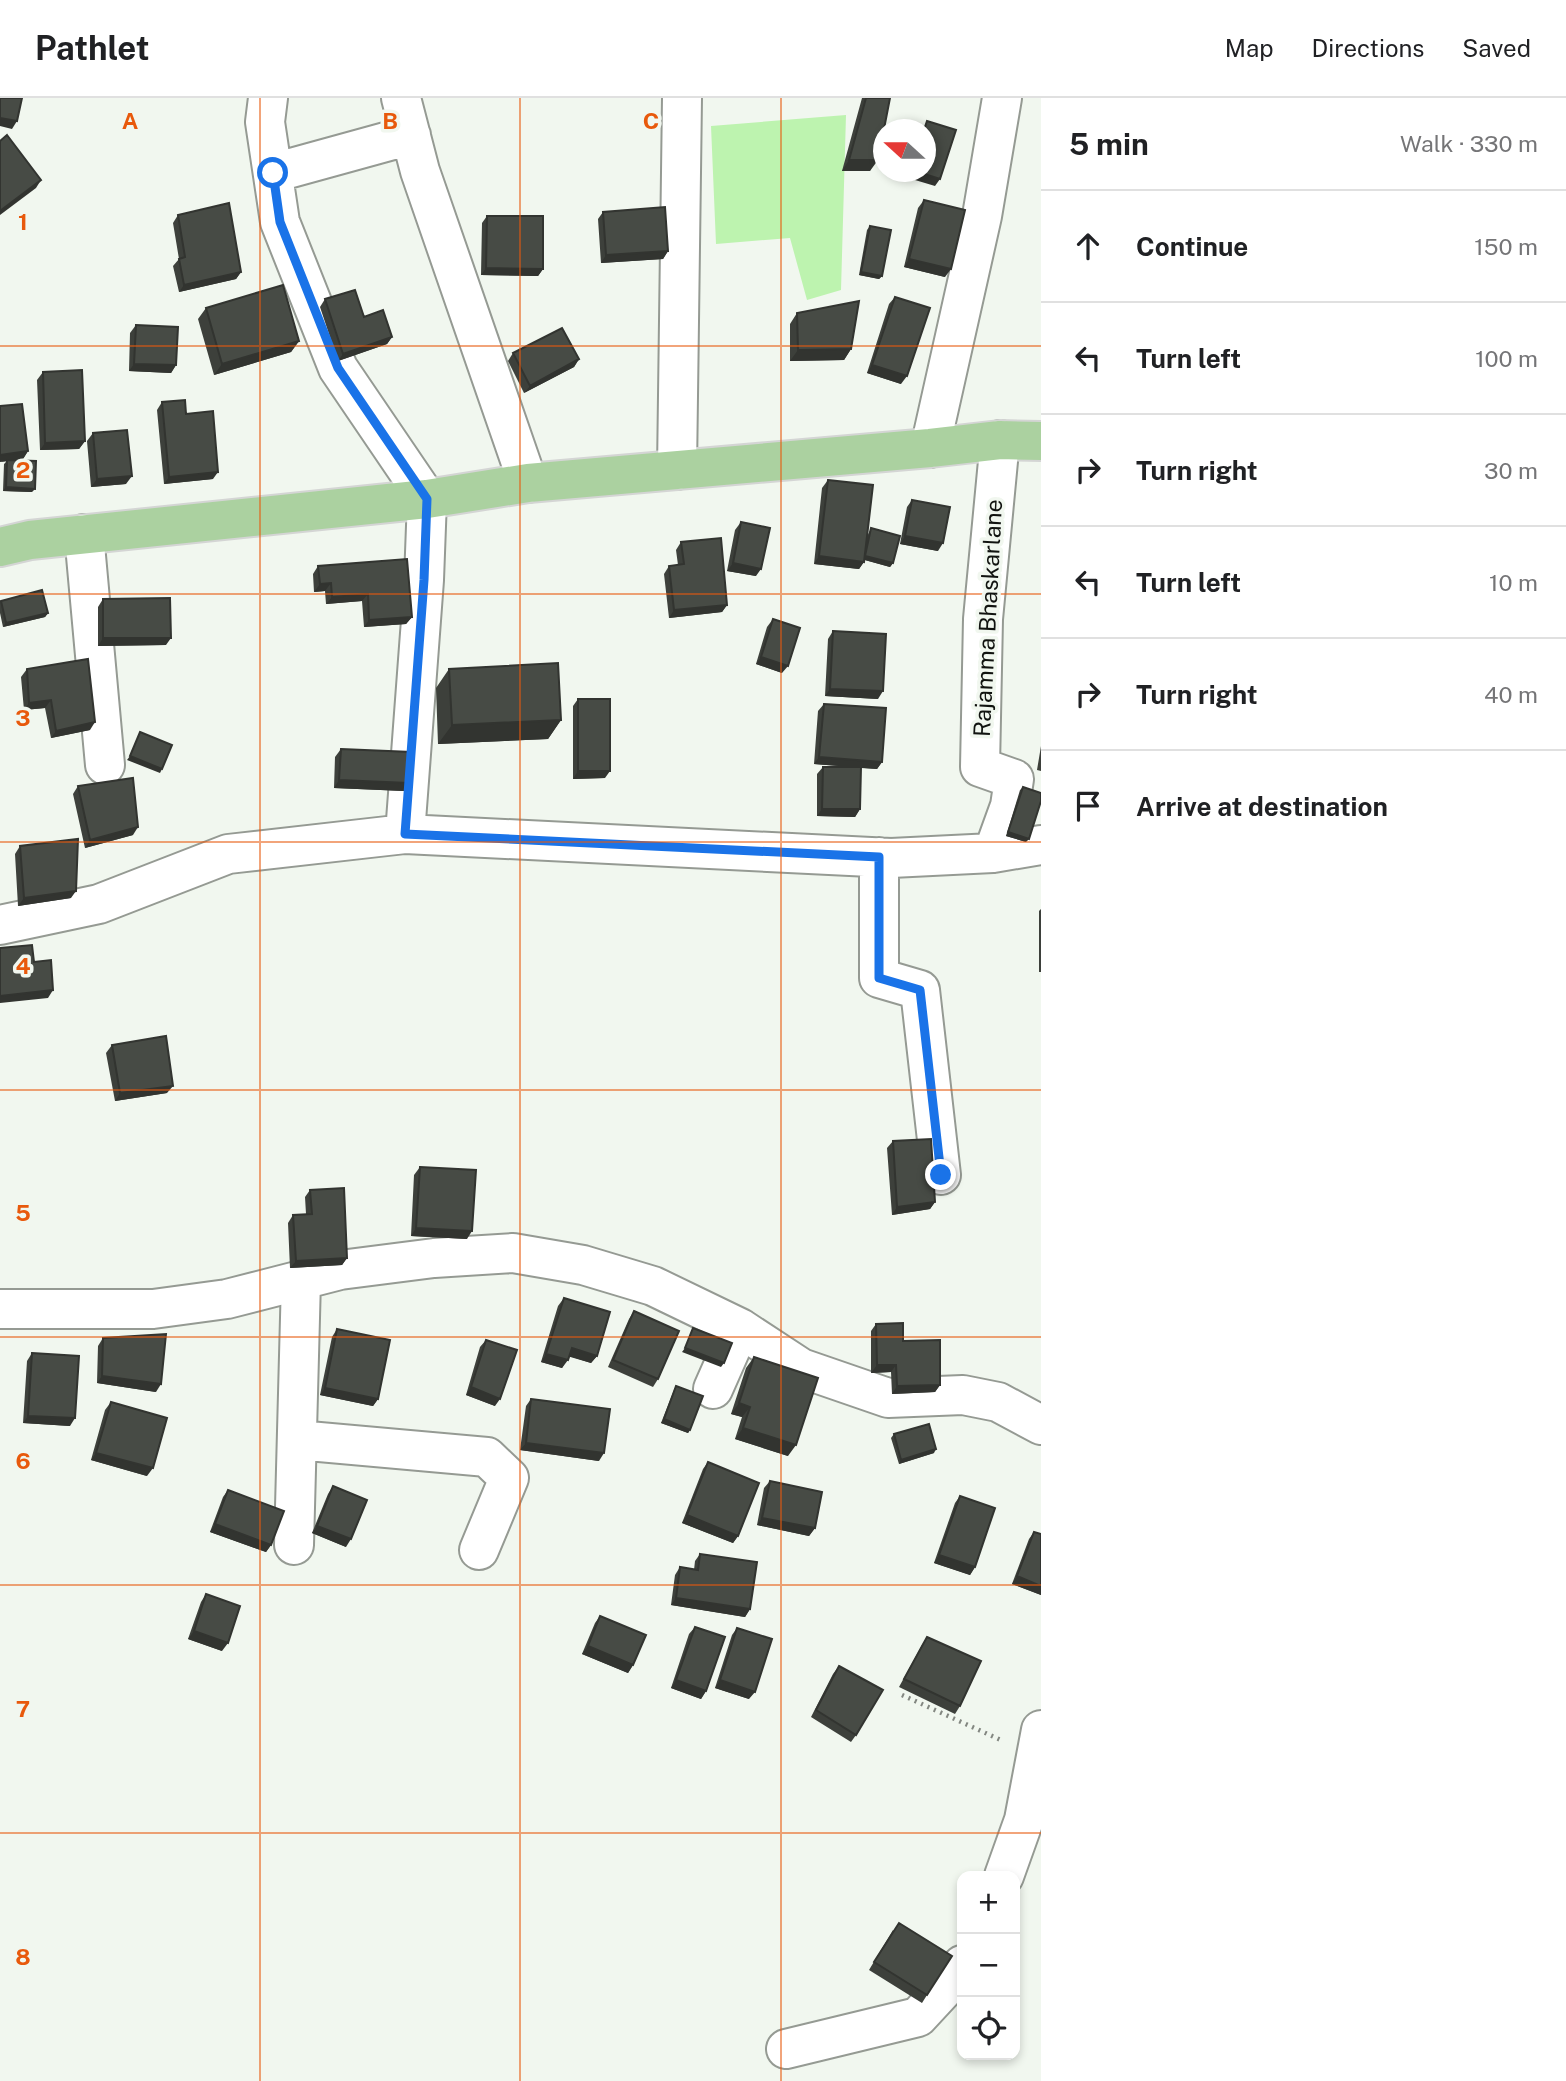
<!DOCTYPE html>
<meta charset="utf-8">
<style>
:root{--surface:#fff;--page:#f2f2f2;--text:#202124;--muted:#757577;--line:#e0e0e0}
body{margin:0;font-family:"Public Sans",sans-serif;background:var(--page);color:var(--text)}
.controls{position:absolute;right:21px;bottom:21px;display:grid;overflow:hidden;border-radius:14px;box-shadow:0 4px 10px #0003}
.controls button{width:63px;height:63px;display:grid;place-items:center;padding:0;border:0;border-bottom:2px solid var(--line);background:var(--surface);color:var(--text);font:35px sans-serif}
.compass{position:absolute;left:873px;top:21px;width:63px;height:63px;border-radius:50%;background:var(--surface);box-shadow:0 4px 10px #0003;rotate:291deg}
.stop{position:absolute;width:21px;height:21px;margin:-16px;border:5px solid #1a73e8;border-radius:50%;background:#fff}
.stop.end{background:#1a73e8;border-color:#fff;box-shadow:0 2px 7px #0008}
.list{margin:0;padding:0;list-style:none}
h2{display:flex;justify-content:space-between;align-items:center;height:91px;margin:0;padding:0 28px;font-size:30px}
h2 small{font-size:23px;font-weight:400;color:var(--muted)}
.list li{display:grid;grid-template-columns:46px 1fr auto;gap:21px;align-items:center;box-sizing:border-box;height:112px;padding:0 28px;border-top:2px solid var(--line)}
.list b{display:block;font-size:26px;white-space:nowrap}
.list em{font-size:23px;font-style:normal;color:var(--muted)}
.icon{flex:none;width:38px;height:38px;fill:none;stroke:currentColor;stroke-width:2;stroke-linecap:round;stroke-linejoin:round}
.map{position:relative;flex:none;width:1041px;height:1983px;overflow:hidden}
header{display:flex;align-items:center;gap:42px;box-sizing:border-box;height:98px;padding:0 35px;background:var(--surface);border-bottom:2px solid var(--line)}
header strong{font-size:33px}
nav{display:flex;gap:38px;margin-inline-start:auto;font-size:24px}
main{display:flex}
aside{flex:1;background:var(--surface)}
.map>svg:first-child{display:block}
</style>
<header>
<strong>Pathlet</strong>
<nav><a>Map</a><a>Directions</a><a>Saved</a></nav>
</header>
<main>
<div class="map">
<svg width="1041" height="1983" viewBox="0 0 1041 1983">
<rect width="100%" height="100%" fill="#f1f7ef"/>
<path fill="#bdf3af" d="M 846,17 L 841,192 L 807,202 L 790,140 L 716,146 L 711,28 Z"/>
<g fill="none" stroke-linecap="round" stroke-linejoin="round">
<defs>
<path id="minor" d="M 268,0 L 265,24 L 280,124 L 338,270 L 427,401 L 424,482 L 405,736
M 401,0 L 420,73 L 528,385
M 273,75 L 411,37
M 930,350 L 982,118 L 1002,0
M 677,372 L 682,0
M 84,436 L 105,667
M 993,755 L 1010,708 L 1014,681 L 980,669 L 983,521 L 1000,342
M 879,759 L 879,880 L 920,892 L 941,1077
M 0,827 L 99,806 L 228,756 L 405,736 L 891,760 L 993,755 L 1041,747
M 0,1211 L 153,1211 L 227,1201 L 340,1172 L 434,1160 L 513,1155 L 583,1167 L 653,1188 L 740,1230 L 801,1270 L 888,1300 L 963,1297 L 998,1304 L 1041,1327
M 713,1291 L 740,1230
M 297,1342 L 487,1359 L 509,1380 L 479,1452
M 294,1447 L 301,1182
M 1004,1778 L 1024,1722 L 1041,1632
M 786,1951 L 918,1919 L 956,1878 L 962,1867"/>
<path id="major" d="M 0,449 L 30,442 L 427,401 L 528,385 L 930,350 L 1000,342 L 1041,343"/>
</defs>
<use href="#minor" stroke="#959a93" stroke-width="42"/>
<use href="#major" stroke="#d4d5d4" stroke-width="42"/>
<path stroke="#838781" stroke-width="4.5" stroke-dasharray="2 5" stroke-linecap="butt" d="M 902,1597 L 1003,1643"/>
<use href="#minor" stroke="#fff" stroke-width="38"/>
<use href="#major" stroke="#abd1a0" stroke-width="38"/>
</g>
<path fill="#3d403b" d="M 862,0 L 890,0 L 870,73 L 842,73 Z
M 924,102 L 945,179 L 904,169 L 918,110 Z
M 603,114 L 668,153 L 663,161 L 601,165 L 598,121 Z
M 178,117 L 241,174 L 236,181 L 179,194 L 173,168 L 179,161 L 173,125 Z
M 487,118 L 543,171 L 538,178 L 481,177 L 482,125 Z
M 870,128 L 882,178 L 879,181 L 859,177 L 867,132 Z
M 895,199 L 901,286 L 867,275 L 889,206 Z
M 325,201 L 364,219 L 392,239 L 387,246 L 338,263 L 320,209 Z
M 206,210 L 299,243 L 291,254 L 214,277 L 198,221 Z
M 797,215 L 851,251 L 844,262 L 790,263 L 790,226 Z
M 136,227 L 176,267 L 171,275 L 129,273 L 130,235 Z
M 513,255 L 579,261 L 574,269 L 524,295 L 508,263 Z
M 43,274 L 85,343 L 79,351 L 40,352 L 37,282 Z
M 162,304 L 186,316 L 213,381 L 164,386 L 157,312 Z
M 93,335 L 126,386 L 91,389 L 87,343 Z
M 28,353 L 23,361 L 13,362 L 32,394 L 3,393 L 4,366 L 7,363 L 0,364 Z
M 828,382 L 867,439 L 871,430 L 893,465 L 890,469 L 865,462 L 859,471 L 814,466 L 822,390 Z
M 912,402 L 938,453 L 900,446 L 907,409 Z
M 741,424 L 756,478 L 727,473 L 735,432 Z
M 681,444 L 727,507 L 722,514 L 669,520 L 664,476 L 669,468 L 678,467 L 676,452 Z
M 318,468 L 412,519 L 406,526 L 364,529 L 362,503 L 326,506 L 325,493 L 314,494 L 313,476 Z
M 103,501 L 166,547 L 98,548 L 98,509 Z
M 0,503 L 1,503 L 48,515 L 45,519 L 3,529 L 0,515 Z
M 773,521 L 782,575 L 756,566 L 767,529 Z
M 833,533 L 878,601 L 825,598 L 828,541 Z
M 27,571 L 90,632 L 51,640 L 45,610 L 24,612 L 21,579 Z
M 449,571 L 561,622 L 548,641 L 438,646 L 436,590 Z
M 578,601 L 605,680 L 573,681 L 573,608 Z
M 824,606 L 882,664 L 877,671 L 861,670 L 860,711 L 855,719 L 817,718 L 817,676 L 823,669 L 851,669 L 814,666 L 818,613 Z
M 1041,648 L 1041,673 L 1037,672 Z
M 341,651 L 409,685 L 404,693 L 334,690 L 335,659 Z
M 78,688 L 133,737 L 85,750 L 73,696 Z
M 1023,689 L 1026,744 L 1006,738 L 1020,692 Z
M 20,748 L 71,800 L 18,808 L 15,756 Z
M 1041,811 L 1041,874 L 1039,874 L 1039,813 Z
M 112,947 L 167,995 L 115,1003 L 106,955 Z
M 893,1043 L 935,1104 L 930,1111 L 892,1117 L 887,1050 Z
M 420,1069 L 467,1141 L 411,1138 L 414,1077 Z
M 310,1092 L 347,1160 L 342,1167 L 290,1170 L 288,1125 L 293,1117 L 306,1116 L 305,1099 Z
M 564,1200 L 597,1258 L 591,1265 L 569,1258 L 562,1270 L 541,1264 L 558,1208 Z
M 634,1213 L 658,1281 L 653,1289 L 608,1269 L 629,1221 Z
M 876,1226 L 903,1243 L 940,1287 L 935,1294 L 892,1296 L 891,1274 L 871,1275 L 871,1233 Z
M 337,1231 L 378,1301 L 373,1308 L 320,1297 L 332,1239 Z
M 103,1240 L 156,1294 L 97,1285 L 98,1248 Z
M 486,1242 L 495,1308 L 466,1297 L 480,1249 Z
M 32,1255 L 70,1328 L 23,1325 L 27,1263 Z
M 754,1259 L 788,1358 L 735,1341 L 742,1319 L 731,1316 L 746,1270 Z
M 676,1288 L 690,1332 L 688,1335 L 661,1325 L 674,1292 Z
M 531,1301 L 599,1363 L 520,1352 L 526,1308 Z
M 111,1304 L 147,1378 L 91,1362 L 105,1312 Z
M 894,1336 L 934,1355 L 899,1366 L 891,1340 Z
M 708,1364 L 738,1438 L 733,1445 L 682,1425 L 703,1371 Z
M 770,1383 L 815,1430 L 809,1438 L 757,1427 L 764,1390 Z
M 333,1388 L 346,1449 L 312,1435 L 328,1396 Z
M 228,1392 L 271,1447 L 266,1454 L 210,1434 L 223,1399 Z
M 960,1398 L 975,1469 L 970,1477 L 934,1465 L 955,1405 Z
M 1034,1434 L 1041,1436 L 1041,1497 L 1012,1486 L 1029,1441 Z
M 700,1456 L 750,1511 L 745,1519 L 671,1507 L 675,1477 L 680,1469 L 694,1472 L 695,1463 Z
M 206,1496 L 222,1553 L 188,1541 L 201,1504 Z
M 600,1518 L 633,1567 L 628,1575 L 582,1556 L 595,1525 Z
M 695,1529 L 706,1593 L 701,1601 L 671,1590 L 689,1536 Z
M 737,1530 L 749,1601 L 715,1590 L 732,1537 Z
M 927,1539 L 960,1608 L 955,1616 L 899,1589 L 922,1547 Z
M 839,1568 L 856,1637 L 851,1644 L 811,1619 L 833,1576 Z
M 893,1832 L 927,1897 L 922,1905 L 869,1872 Z"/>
<path fill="#323430" d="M 0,20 L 17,23 L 12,31 L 0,28 Z
M 849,62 L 878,62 L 870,73 L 842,73 Z
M 909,74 L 918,74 L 940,81 L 935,88 L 905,79 Z
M 41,82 L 36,90 L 0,117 L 0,113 Z
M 668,153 L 663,161 L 601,165 L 606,157 Z
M 909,161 L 951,171 L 945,179 L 904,169 Z
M 486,170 L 543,171 L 538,178 L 481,177 Z
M 241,174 L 236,181 L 179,194 L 184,187 Z
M 861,174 L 882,178 L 879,181 L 859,177 Z
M 392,239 L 387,246 L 338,263 L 343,256 Z
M 299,243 L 291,254 L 214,277 L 222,266 Z
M 851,251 L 844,262 L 790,263 L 798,252 Z
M 579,261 L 574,269 L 524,295 L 530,288 Z
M 134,266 L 176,267 L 171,275 L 129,273 Z
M 872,267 L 907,278 L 901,286 L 867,275 Z
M 85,343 L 79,351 L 40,352 L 45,345 Z
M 28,353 L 23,361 L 0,364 L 0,357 Z
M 218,374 L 213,381 L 164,386 L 169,379 Z
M 132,378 L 126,386 L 91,389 L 97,381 Z
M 6,389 L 35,391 L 32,394 L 3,393 Z
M 905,438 L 943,445 L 938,453 L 900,446 Z
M 864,457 L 893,465 L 890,469 L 861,461 Z
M 819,458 L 864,464 L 859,471 L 814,466 Z
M 733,465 L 761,471 L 756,478 L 727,473 Z
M 331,485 L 325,493 L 314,494 L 320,486 Z
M 368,496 L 362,503 L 326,506 L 332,499 Z
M 727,507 L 722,514 L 669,520 L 674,512 Z
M 48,515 L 45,519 L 3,529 L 6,525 Z
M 412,519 L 406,526 L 364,529 L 369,522 Z
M 103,540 L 171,540 L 166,547 L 98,548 Z
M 761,559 L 788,568 L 782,575 L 756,566 Z
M 830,591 L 883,593 L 878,601 L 825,598 Z
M 51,602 L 45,610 L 24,612 L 29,605 Z
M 561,622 L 548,641 L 438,646 L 452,627 Z
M 95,624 L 90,632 L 51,640 L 56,633 Z
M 130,658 L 162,671 L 160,675 L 127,662 Z
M 819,659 L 882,664 L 877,671 L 814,666 Z
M 578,673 L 610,673 L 605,680 L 573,681 Z
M 339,682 L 409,685 L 404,693 L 334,690 Z
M 822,711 L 860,711 L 855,719 L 817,718 Z
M 138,729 L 133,737 L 85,750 L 90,742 Z
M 1008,734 L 1029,741 L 1026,744 L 1006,738 Z
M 76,793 L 71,800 L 18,808 L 24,800 Z
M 53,892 L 48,900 L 0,905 L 0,898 Z
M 173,988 L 167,995 L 115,1003 L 120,995 Z
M 935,1104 L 930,1111 L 892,1117 L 897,1109 Z
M 416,1130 L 472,1133 L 467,1141 L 411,1138 Z
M 347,1160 L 342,1167 L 290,1170 L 296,1163 Z
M 572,1250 L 597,1258 L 591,1265 L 567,1258 Z
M 685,1250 L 724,1265 L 721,1269 L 682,1254 Z
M 546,1256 L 568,1262 L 562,1270 L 541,1264 Z
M 877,1267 L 896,1267 L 891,1274 L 871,1275 Z
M 102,1278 L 161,1286 L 156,1294 L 97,1285 Z
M 940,1287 L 935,1294 L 892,1296 L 897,1288 Z
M 471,1289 L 500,1301 L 495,1308 L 466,1297 Z
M 325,1290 L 378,1301 L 373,1308 L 320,1297 Z
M 739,1305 L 750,1309 L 742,1319 L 731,1316 Z
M 28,1318 L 75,1320 L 70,1328 L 23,1325 Z
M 664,1321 L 690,1332 L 688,1335 L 661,1325 Z
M 743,1330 L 796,1347 L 788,1358 L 735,1341 Z
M 526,1345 L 604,1355 L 599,1363 L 520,1352 Z
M 936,1351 L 934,1355 L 899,1366 L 901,1362 Z
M 96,1355 L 153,1370 L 147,1378 L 91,1362 Z
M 687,1417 L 738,1438 L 733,1445 L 682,1425 Z
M 762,1420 L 815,1430 L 809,1438 L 757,1427 Z
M 215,1426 L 271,1447 L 266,1454 L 210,1434 Z
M 317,1428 L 351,1441 L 346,1449 L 312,1435 Z
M 939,1457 L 975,1469 L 970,1477 L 934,1465 Z
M 1017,1478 L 1041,1488 L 1041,1497 L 1012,1486 Z
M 676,1500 L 750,1511 L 745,1519 L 671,1507 Z
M 194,1533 L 228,1545 L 222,1553 L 188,1541 Z
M 588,1548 L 633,1567 L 628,1575 L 582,1556 Z
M 676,1582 L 706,1593 L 701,1601 L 671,1590 Z
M 720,1582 L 755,1594 L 749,1601 L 715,1590 Z"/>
<path fill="#474b45" stroke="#323430" stroke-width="2" d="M 0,0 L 22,0 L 17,23 L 0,20 Z
M 866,0 L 890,0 L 878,62 L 849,62 Z
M 927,23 L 956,32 L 940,81 L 918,74 L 926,74 L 926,32 L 924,32 Z
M 7,37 L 41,82 L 0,113 L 0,43 Z
M 924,102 L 965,112 L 951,171 L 909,161 Z
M 229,105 L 241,174 L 184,187 L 179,161 L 185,159 L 178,117 Z
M 665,109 L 668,153 L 606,157 L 603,114 Z
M 487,118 L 543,118 L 543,171 L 486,170 Z
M 870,128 L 891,132 L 882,178 L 861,174 Z
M 283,187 L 299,243 L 222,266 L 206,210 Z
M 355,192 L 364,219 L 383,212 L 392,239 L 343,256 L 325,201 Z
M 895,199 L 930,210 L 907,278 L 872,267 Z
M 859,203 L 851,251 L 798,252 L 797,215 Z
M 136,227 L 178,229 L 176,267 L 134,266 Z
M 562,230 L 579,261 L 530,288 L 513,255 Z
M 82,272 L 85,343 L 45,345 L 43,274 Z
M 185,302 L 186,316 L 213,313 L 218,374 L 169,379 L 162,304 Z
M 22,306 L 28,353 L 0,357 L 0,308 Z
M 127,332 L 132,378 L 97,381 L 93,335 Z
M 7,362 L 36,363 L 35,391 L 6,389 Z
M 828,382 L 873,387 L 864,464 L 819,458 Z
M 912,402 L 950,409 L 943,445 L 905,438 Z
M 741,424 L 770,430 L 761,471 L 733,465 Z
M 871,430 L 900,438 L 893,465 L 865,458 Z
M 721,440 L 727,507 L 674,512 L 669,468 L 684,466 L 681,444 Z
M 407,461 L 412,519 L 369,522 L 368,496 L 332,499 L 331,485 L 320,486 L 318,468 Z
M 42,492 L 48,515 L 6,525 L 1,503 Z
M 170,500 L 171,540 L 103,540 L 103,501 Z
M 773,521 L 800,530 L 788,568 L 761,559 Z
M 833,533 L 886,536 L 883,593 L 830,591 Z
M 88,561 L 95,624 L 56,633 L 51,602 L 29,605 L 27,571 Z
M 558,565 L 561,622 L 452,627 L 449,571 Z
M 578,601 L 610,601 L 610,673 L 578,673 Z
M 824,606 L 886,610 L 882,664 L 819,659 Z
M 140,634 L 172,647 L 162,671 L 130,658 Z
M 341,651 L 411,654 L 409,685 L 339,682 Z
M 823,669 L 861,669 L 860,711 L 822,711 Z
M 133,680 L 138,729 L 90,742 L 78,688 Z
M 1023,689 L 1041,695 L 1041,703 L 1029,741 L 1008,734 Z
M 78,741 L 76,793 L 24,800 L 20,748 Z
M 32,847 L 34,864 L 51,862 L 53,892 L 0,898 L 0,850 Z
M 166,938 L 173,988 L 120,995 L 112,947 Z
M 931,1041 L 935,1104 L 897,1109 L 893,1043 Z
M 420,1069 L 476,1072 L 472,1133 L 416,1130 Z
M 344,1090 L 347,1160 L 296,1163 L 293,1117 L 312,1116 L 310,1092 Z
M 564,1200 L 610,1214 L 597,1258 L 572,1250 L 568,1262 L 546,1256 Z
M 634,1213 L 679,1233 L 658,1281 L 613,1262 Z
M 903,1225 L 903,1243 L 940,1242 L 940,1287 L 897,1288 L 896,1267 L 877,1267 L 876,1226 Z
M 693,1230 L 732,1245 L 724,1265 L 685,1250 Z
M 337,1231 L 390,1242 L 378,1301 L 325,1290 Z
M 166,1236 L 161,1286 L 102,1278 L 103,1240 Z
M 486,1242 L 517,1252 L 500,1301 L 471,1289 Z
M 32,1255 L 79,1258 L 75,1320 L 28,1318 Z
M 754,1259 L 818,1280 L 796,1347 L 743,1330 L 750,1309 L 739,1305 Z
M 676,1288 L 703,1298 L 690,1332 L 664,1321 Z
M 531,1301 L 610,1311 L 604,1355 L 526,1345 Z
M 111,1304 L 167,1320 L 153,1370 L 96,1355 Z
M 929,1326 L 936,1351 L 901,1362 L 894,1336 Z
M 708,1364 L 759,1385 L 738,1438 L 687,1417 Z
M 770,1383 L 822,1394 L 815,1430 L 762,1420 Z
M 333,1388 L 367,1402 L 351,1441 L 317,1428 Z
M 228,1392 L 284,1413 L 271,1447 L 215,1426 Z
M 960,1398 L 995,1410 L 975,1469 L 939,1457 Z
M 1034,1434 L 1041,1436 L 1041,1488 L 1017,1478 Z
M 700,1456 L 757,1464 L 750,1511 L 676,1500 L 680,1469 L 698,1472 Z
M 206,1496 L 240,1508 L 228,1545 L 194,1533 Z
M 600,1518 L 646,1537 L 633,1567 L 588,1548 Z
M 695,1529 L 725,1539 L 706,1593 L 676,1582 Z
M 737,1530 L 772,1541 L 755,1594 L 720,1582 Z
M 927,1539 L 981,1563 L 960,1608 L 904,1581 Z
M 839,1568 L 883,1592 L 856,1637 L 816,1612 Z
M 899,1825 L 952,1858 L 927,1897 L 874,1864 Z"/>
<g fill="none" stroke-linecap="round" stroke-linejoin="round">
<path stroke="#1a73e8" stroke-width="9" d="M 273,75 L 280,124 L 338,270 L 427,401 L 424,482 L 405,736 L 879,759 L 879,880 L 920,892 L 941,1077"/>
</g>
<path fill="none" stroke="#e8590c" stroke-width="2" stroke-opacity="0.55" d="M 260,0 L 260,1983M 520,0 L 520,1983M 781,0 L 781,1983M 0,248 L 1041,248M 0,496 L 1041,496M 0,744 L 1041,744M 0,992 L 1041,992M 0,1239 L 1041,1239M 0,1487 L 1041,1487M 0,1735 L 1041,1735"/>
<g text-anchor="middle" stroke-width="7" stroke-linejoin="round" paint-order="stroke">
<g font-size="23" fill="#111310" stroke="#f1f7ef">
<text transform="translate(988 520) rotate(-87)" y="8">Rajamma Bhaskarlane</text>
</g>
</g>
<g font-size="23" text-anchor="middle" font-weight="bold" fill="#e8590c" stroke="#f1f7ef" stroke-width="7" stroke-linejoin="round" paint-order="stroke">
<text x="130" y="31">A</text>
<text x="390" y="31">B</text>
<text x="651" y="31">C</text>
<text x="23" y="132">1</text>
<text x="23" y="380">2</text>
<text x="23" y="628">3</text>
<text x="23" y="876">4</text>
<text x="23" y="1123">5</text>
<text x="23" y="1371">6</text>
<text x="23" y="1619">7</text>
<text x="23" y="1867">8</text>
</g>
</svg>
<div class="controls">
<button>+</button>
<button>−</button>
<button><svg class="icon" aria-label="locate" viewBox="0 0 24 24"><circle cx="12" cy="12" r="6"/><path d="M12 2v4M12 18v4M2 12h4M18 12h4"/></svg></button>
</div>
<svg class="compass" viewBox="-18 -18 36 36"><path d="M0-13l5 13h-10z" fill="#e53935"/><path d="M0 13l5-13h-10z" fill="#757577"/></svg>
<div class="stop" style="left:273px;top:75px"></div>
<div class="stop end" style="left:941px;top:1077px"></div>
</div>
<aside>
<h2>5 min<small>Walk · 330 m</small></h2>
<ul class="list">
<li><svg class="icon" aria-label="ahead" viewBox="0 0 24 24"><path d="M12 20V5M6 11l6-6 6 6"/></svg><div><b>Continue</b></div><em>150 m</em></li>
<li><svg class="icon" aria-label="left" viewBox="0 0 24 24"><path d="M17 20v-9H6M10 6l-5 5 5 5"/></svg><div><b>Turn left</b></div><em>100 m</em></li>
<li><svg class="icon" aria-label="right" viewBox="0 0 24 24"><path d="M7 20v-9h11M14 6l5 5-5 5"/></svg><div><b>Turn right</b></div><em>30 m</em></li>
<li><svg class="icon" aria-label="left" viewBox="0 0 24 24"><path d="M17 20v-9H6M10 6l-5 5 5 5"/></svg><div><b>Turn left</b></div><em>10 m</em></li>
<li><svg class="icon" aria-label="right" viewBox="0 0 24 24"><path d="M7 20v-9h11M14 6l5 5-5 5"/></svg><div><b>Turn right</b></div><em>40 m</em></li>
<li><svg class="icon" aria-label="arrive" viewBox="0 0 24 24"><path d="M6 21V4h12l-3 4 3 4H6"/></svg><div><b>Arrive at destination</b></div></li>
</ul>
</aside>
</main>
